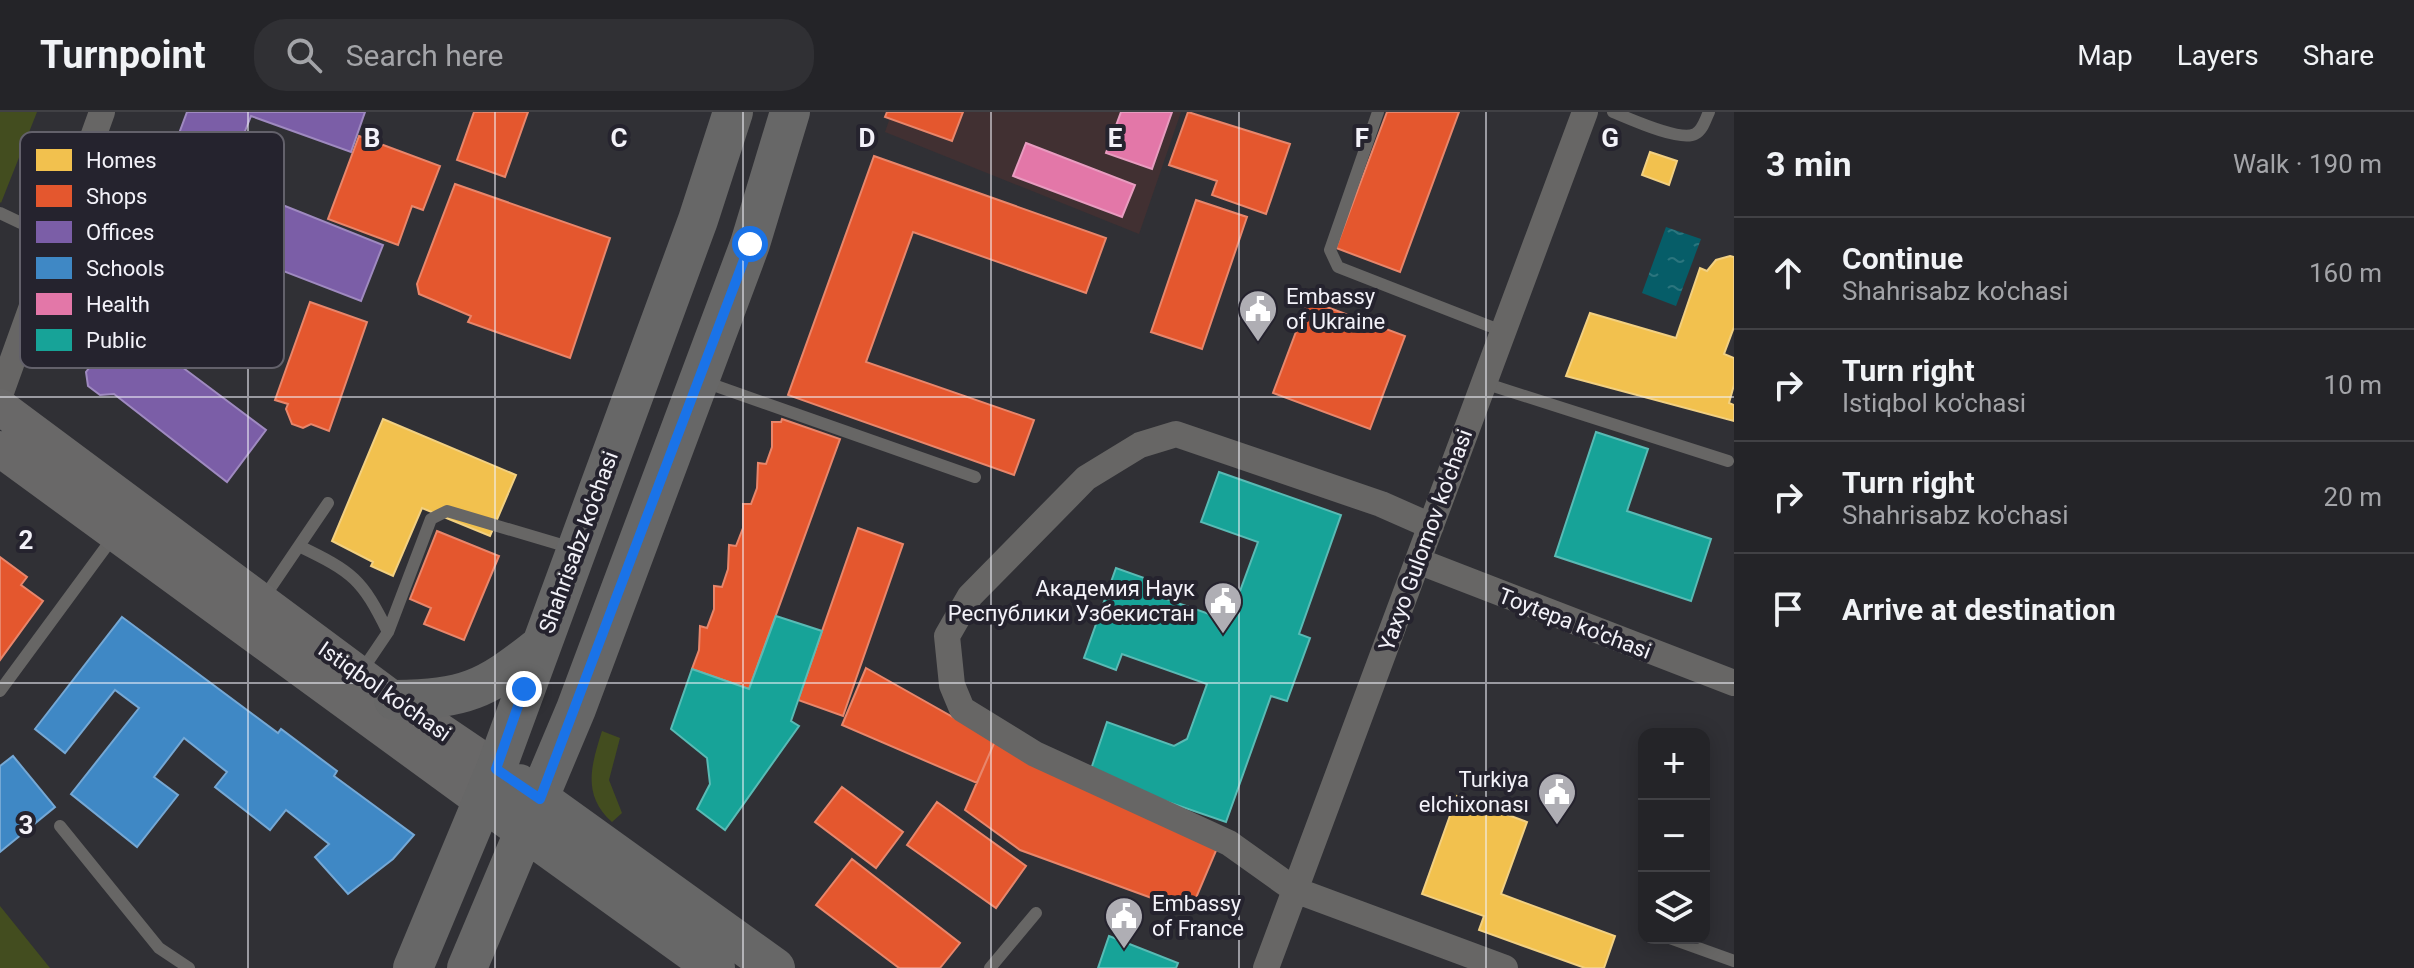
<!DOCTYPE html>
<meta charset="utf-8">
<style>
:root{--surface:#242428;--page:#303034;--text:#f1f3f6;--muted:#a3a4a8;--line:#414145}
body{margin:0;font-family:Roboto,sans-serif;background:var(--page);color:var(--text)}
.controls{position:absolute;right:24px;bottom:24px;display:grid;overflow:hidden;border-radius:16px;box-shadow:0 4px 20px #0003}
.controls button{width:72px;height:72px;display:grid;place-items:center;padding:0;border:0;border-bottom:2px solid var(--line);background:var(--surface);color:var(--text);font:40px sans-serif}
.stop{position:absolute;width:24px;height:24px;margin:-18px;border:6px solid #1a73e8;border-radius:50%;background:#fff}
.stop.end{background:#1a73e8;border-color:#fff;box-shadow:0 2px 8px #0008}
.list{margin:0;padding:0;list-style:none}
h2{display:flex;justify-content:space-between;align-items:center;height:104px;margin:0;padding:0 32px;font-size:34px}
h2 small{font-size:26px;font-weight:400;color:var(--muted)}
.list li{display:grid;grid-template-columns:52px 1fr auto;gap:24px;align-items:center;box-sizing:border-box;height:112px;padding:0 32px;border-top:2px solid var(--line)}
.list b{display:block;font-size:30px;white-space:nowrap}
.list p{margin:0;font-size:26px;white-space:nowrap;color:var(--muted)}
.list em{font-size:26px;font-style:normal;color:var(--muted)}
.icon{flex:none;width:44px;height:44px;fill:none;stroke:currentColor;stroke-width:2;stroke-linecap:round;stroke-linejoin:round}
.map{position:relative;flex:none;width:1734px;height:856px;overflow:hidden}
header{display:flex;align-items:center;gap:48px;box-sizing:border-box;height:112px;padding:0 40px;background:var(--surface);border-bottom:2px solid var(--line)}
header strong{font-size:38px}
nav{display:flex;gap:44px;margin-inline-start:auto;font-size:28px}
.search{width:560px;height:72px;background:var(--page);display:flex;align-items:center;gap:20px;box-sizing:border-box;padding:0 28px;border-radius:32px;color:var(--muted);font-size:30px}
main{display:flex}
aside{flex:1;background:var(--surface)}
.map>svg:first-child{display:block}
</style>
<header>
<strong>Turnpoint</strong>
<div class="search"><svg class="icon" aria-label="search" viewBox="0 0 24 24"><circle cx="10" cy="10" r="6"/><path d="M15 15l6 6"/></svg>Search here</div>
<nav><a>Map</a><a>Layers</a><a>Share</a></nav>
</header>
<main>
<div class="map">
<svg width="1734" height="856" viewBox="0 0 1734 856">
<defs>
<pattern id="water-ripples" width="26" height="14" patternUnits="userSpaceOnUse" patternTransform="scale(2)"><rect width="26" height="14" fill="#065d68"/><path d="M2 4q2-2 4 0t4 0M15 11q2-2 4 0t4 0" fill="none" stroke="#2b757e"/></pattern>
</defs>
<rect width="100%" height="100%" fill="#303035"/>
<path fill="#413032" d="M 892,0 L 1181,0 L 1139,122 L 885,20 Z"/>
<path fill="#434d1f" d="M 0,0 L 37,0 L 1,91 L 0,90 Z
M 602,619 L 620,626 L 609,668 L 622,701 L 612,710 C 582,683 591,654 602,619 Z
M 0,794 L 50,856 L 0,856 Z"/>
<path fill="url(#water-ripples)" d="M 1666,115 L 1701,127 L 1676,194 L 1642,181 Z"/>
<path fill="#f2c14e" stroke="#f2d081" stroke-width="2" d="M 1650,40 L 1677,49 L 1669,73 L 1642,63 Z
M 1730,144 L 1734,145 L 1734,215 L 1724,242 L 1734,246 L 1734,273 L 1729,291 L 1734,293 L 1734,309 L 1566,264 L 1590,201 L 1676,226 L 1700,156 L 1707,159 L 1716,148 Z
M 383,307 L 516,363 L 490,424 L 422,396 L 393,464 L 371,454 L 373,450 L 332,429 Z
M 1457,684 L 1527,710 L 1501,782 L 1615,824 L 1604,856 L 1585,856 L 1479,818 L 1484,804 L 1422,782 Z"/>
<path fill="#e4572e" stroke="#e8866b" stroke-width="2" d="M 474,0 L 528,0 L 505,65 L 457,48 Z
M 887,0 L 963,0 L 952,29 L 885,5 Z
M 1188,0 L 1290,32 L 1266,102 L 1212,83 L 1217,69 L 1169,53 Z
M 1387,0 L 1459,0 L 1400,160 L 1336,136 Z
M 359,24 L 440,54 L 423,98 L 412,94 L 398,133 L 328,107 Z
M 874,44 L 1106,126 L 1086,181 L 913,120 L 866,250 L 1034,308 L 1014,363 L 788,283 Z
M 455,72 L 610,126 L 570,246 L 468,210 L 471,204 L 419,182 L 417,172 Z
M 1196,88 L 1247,105 L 1202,237 L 1151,220 Z
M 1308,188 L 1405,224 L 1370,317 L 1273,281 Z
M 310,190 L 367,210 L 329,319 L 311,312 L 303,316 L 292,312 L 286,297 L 288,292 L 275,288 Z
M 782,307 L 840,327 L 749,577 L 692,557 L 699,538 L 700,514 L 707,516 L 714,497 L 714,474 L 722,475 L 728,457 L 729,433 L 736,434 L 743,416 L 743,392 L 751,392 L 757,376 L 758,351 L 766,352 L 772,335 L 772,310 L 781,310 Z
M 858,416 L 903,432 L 843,604 L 798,588 Z
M 437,419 L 499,444 L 464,528 L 424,512 L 431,496 L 410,487 Z
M 0,445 L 27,465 L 21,473 L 43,489 L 0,548 Z
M 866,556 L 995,629 L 977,671 L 842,613 Z
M 995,629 L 1218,734 L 1190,800 L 1020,738 L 965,698 Z
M 842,675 L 903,720 L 876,756 L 815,710 Z
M 937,690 L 1026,754 L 996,796 L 907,733 Z
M 852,747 L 960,831 L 940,856 L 899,856 L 816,793 Z"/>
<path fill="#7b5ea7" stroke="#9f8ac0" stroke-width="2" d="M 187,0 L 365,0 L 351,40 L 251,4 L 225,70 L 383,133 L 361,189 L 234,140 L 228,155 L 208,148 L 170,246 L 266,318 L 227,370 L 114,282 L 100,283 L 88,274 L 86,260 L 95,248 Z"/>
<path fill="#3f88c5" stroke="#75a8d5" stroke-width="2" d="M 122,505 L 278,621 L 281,617 L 337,659 L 334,664 L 414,723 L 393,747 L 348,782 L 315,745 L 329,732 L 286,698 L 270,718 L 215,675 L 227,660 L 184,626 L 154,665 L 178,683 L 137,735 L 71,682 L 139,596 L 115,578 L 65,641 L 35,617 Z
M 13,644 L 55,695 L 0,740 L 0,654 Z"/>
<path fill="#e377a8" stroke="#e89cc0" stroke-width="2" d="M 1121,0 L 1172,0 L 1152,57 L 1106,41 Z
M 1026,31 L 1135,73 L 1122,105 L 1013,64 Z"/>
<path fill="#17a398" stroke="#59bbb5" stroke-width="2" d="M 1596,320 L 1648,337 L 1627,399 L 1711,427 L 1691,489 L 1555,444 Z
M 1219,360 L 1341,403 L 1299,522 L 1310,526 L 1287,589 L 1271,584 L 1226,710 L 1089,663 L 1107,610 L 1174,634 L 1187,627 L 1207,572 L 1122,542 L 1116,558 L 1084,546 L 1116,456 L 1150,468 L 1146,480 L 1229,509 L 1258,430 L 1201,410 Z
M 776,504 L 822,519 L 791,609 L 799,614 L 725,718 L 697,697 L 710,672 L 707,646 L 671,617 L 692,557 L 749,577 Z
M 1109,824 L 1178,851 L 1176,856 L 1098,856 Z"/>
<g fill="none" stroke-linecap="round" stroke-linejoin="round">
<path stroke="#676665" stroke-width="12" d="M 1378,0 L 1330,138 L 1338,155 L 1502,219
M 1613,0 C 1630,7 1680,30 1695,22 C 1703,18 1705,8 1709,0
M 0,101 L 21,111 L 60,115
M 702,269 L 975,365
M 1484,271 L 1728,349
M 299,434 C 353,460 362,467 388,520
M 263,487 L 328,391
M 361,560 L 388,520 L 431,407 L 447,399 L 572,436
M 0,579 L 114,424
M 60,714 L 159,836 L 189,856
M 1670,826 L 1734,849
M 990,856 L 1036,801"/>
<path stroke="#676665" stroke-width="26" d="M 0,283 L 102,0
M 1431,414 L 1381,392 L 1176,322 L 1140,333 L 1086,366 L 970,484 L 947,524 L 952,573 L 962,597 L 1035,642 L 1229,731 L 1295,778 L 1505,856
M 1418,449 L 1734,571
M 1266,856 L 1585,0"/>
<path stroke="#696868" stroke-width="36" d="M 0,295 L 394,588 L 496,657
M 0,337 L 482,689"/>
<path stroke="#676767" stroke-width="40" d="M 394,588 C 465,587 485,578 540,534
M 519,672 L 775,856
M 504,704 L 715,856
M 413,856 L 496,657 L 698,108 L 733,0
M 467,856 L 576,597 L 750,132 L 790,0"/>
</g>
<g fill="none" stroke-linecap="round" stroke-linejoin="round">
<path stroke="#1a73e8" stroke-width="10" d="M 524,577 L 496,657 L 540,687 L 750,132"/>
</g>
<path fill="none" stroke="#f3f2f9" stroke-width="2" stroke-opacity="0.55" d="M 248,0 L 248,856M 495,0 L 495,856M 743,0 L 743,856M 991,0 L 991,856M 1239,0 L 1239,856M 1486,0 L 1486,856M 0,285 L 1734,285M 0,571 L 1734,571"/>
<defs>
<symbol id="civic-pin" viewBox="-11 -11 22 30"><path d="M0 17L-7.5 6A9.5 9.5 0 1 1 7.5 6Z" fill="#afaeb4" stroke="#25232e"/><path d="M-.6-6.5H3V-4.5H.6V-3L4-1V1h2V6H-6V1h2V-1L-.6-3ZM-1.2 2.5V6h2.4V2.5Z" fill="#fff"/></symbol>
</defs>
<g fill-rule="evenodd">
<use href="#civic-pin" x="1236" y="175" width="44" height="60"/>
<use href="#civic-pin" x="1201" y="467" width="44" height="60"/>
<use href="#civic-pin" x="1535" y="658" width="44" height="60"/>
<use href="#civic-pin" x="1102" y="782" width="44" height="60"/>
</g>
<g text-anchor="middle" stroke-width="8" stroke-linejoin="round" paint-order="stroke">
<g font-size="22" fill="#f3f2f9" stroke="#25232e" text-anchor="start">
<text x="1286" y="192">Embassy<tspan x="1286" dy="25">of Ukraine</tspan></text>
<text x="1195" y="484" text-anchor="end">Академия Наук<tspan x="1195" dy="25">Республики Узбекистан</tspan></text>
<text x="1529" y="675" text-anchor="end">Turkiya<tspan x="1529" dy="25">elchixonası</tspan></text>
<text x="1152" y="799">Embassy<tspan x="1152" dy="25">of France</tspan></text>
</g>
<g font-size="22" fill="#f3f2f9" stroke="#25232e">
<text transform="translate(1425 428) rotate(-70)" y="8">Yaxyo Gulomov ko'chasi</text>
<text transform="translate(578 430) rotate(-70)" y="8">Shahrisabz ko'chasi</text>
<text transform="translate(1575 511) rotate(21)" y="8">Toytepa ko'chasi</text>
<text transform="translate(385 579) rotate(35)" y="8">Istiqbol ko'chasi</text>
</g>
</g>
<rect x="20" y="20" width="264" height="236" rx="12" fill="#25232e" stroke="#63616b" stroke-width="2"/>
<rect x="36" y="37" width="36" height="22" fill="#f2c14e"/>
<rect x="36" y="73" width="36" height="22" fill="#e4572e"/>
<rect x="36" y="109" width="36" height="22" fill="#7b5ea7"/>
<rect x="36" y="145" width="36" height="22" fill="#3f88c5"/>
<rect x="36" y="181" width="36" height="22" fill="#e377a8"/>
<rect x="36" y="217" width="36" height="22" fill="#17a398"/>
<g font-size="22" fill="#f3f2f9">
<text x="86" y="56">Homes</text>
<text x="86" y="92">Shops</text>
<text x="86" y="128">Offices</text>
<text x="86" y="164">Schools</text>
<text x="86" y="200">Health</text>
<text x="86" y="236">Public</text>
</g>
<g font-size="26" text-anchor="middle" font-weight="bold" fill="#f3f2f9" stroke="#25232e" stroke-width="8" stroke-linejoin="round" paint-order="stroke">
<text x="372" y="35">B</text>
<text x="619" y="35">C</text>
<text x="867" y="35">D</text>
<text x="1115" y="35">E</text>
<text x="1362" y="35">F</text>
<text x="1610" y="35">G</text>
<text x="26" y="437">2</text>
<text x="26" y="722">3</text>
</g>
</svg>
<div class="controls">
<button>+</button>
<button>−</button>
<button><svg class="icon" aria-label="layers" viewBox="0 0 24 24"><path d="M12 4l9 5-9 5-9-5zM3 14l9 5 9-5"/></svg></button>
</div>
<div class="stop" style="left:750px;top:132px"></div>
<div class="stop end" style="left:524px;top:577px"></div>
</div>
<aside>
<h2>3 min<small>Walk · 190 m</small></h2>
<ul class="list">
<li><svg class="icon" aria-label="ahead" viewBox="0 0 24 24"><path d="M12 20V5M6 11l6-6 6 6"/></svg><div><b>Continue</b><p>Shahrisabz ko'chasi</p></div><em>160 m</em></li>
<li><svg class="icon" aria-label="right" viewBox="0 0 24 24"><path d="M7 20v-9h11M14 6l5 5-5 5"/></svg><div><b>Turn right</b><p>Istiqbol ko'chasi</p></div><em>10 m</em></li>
<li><svg class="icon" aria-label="right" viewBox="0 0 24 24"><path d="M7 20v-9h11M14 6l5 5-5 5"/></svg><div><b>Turn right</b><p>Shahrisabz ko'chasi</p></div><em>20 m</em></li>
<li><svg class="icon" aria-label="arrive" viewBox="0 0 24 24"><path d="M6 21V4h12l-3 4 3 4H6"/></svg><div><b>Arrive at destination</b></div></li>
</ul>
</aside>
</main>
